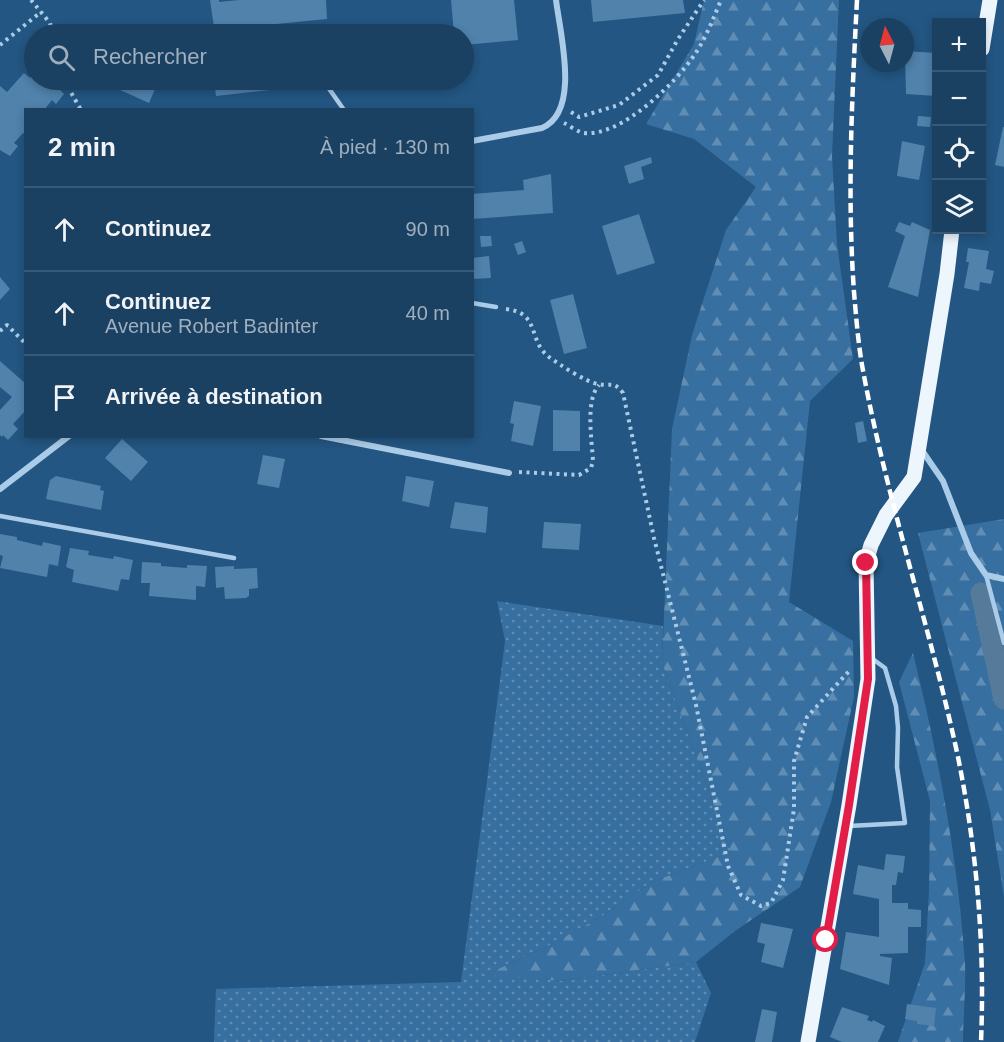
<!DOCTYPE html>
<html lang="fr">
<meta charset="utf-8">
<style>
:root{--surface:#1a4062;--page:#274b6b;--text:#f1f3f6;--muted:#9fafbe;--line:#385977}
body{margin:0;font-family:Arial,sans-serif;background:var(--page);color:var(--text)}
.controls{position:absolute;right:18px;top:18px;display:grid;overflow:hidden;border-radius:0px;box-shadow:0 3px 9px #0003}
.controls button{width:54px;height:54px;display:grid;place-items:center;padding:0;border:0;border-bottom:2px solid var(--line);background:var(--surface);color:var(--text);font:30px sans-serif}
.compass{position:absolute;left:860px;top:18px;width:54px;height:54px;border-radius:50%;background:var(--surface);box-shadow:0 3px 9px #0003;rotate:354deg}
.stop{position:absolute;width:18px;height:18px;margin:-14px;border:4px solid #e11d48;border-radius:50%;background:#fff}
.stop.end{background:#e11d48;border-color:#fff;box-shadow:0 2px 6px #0008}
.list{margin:0;padding:0;list-style:none}
h2{display:flex;justify-content:space-between;align-items:center;height:78px;margin:0;padding:0 24px;font-size:26px}
h2 small{font-size:20px;font-weight:400;color:var(--muted)}
.list li{display:grid;grid-template-columns:39px 1fr auto;gap:18px;align-items:center;box-sizing:border-box;height:84px;padding:0 24px;border-top:2px solid var(--line)}
.list b{display:block;font-size:22px;white-space:nowrap}
.list p{margin:0;font-size:20px;white-space:nowrap;color:var(--muted)}
.list em{font-size:20px;font-style:normal;color:var(--muted)}
.icon{flex:none;width:33px;height:33px;fill:none;stroke:currentColor;stroke-width:2;stroke-linecap:round;stroke-linejoin:round}
.map{position:relative;flex:none;width:1004px;height:1042px;overflow:hidden}
.search{position:absolute;background:var(--surface);box-shadow:0 3px 9px #0003;left:24px;top:24px;width:450px;height:66px;display:flex;align-items:center;gap:15px;box-sizing:border-box;padding:0 21px;border-radius:33px;color:var(--muted);font-size:22px}
.panel{position:absolute;background:var(--surface);box-shadow:0 3px 9px #0003;left:24px;top:108px;width:450px;height:330px;border-radius:0px}
.map>svg:first-child{display:block}
</style>
<div class="map">
<svg width="1004" height="1042" viewBox="0 0 1004 1042">
<defs>
<pattern id="grass-dots" width="8" height="8" patternUnits="userSpaceOnUse" patternTransform="scale(1.5)"><rect width="8" height="8" fill="#3770a0"/><path d="M2 2h.1M6 6h.1" fill="none" stroke="#5f8db3" stroke-width="1.8" stroke-linecap="round"/></pattern>
<pattern id="forest-firs" width="22" height="20" patternUnits="userSpaceOnUse" patternTransform="scale(1.5)"><rect width="22" height="20" fill="#3770a0"/><path d="M5 1l3.5 6h-7zM16 11l3.5 6h-7z" fill="#5f8db3"/></pattern>
</defs>
<rect width="100%" height="100%" fill="#235682"/>
<path fill="url(#grass-dots)" d="M 497,601 L 663,626 L 662,663 L 731,852 L 652,882 L 604,915 L 548,946 L 487,974 L 561,981 L 696,962 L 711,993 L 695,1042 L 214,1042 L 216,989 L 461,982 L 505,641 Z"/>
<path fill="url(#forest-firs)" d="M 704,0 L 839,0 L 832,156 L 837,244 L 853,359 L 810,401 L 789,602 L 853,641 L 854,697 L 831,802 L 800,887 L 735,931 L 696,962 L 561,981 L 485,975 L 548,946 L 604,915 L 652,882 L 731,852 L 662,663 L 672,429 L 692,335 L 726,230 L 756,187 L 694,139 L 646,124 L 694,44 Z
M 1004,519 L 1004,897 L 990,810 L 918,533 Z
M 913,653 C 938,755 958,858 965,964 C 966,990 963,1016 963,1042 L 898,1042 L 925,963 L 929,891 L 930,801 L 899,682 Z"/>
<g fill="none" stroke-linecap="round" stroke-linejoin="round">
<path stroke="#567a99" stroke-width="21" d="M 981,593 L 1004,699"/>
</g>
<path fill="#5082ac" d="M 210,0 L 219,0 L 219,2 L 239,0 L 326,0 L 327,19 L 256,26 L 256,34 L 215,34 Z
M 451,0 L 514,0 L 518,40 L 464,45 L 464,34 L 454,34 Z
M 591,0 L 683,0 L 685,13 L 593,22 Z
M 905,51 L 936,53 L 936,96 L 906,94 Z
M 34,72 L 34,80 L 50,80 L 64,94 L 56,104 L 52,100 L 44,110 L 26,110 L 26,135 L 23,133 L 14,143 L 18,146 L 10,156 L 0,150 L 0,86 L 7,92 L 24,73 L 30,78 Z
M 98,80 L 153,80 L 158,82 L 149,103 Z
M 214,80 L 286,80 L 287,88 L 216,96 Z
M 918,116 L 931,117 L 930,127 L 917,126 Z
M 1003,127 L 1004,127 L 1004,167 L 995,165 Z
M 902,141 L 925,146 L 919,180 L 897,176 Z
M 651,157 L 652,163 L 641,167 L 644,179 L 629,184 L 624,166 Z
M 551,174 L 553,213 L 472,219 L 472,194 L 524,190 L 523,180 Z
M 639,214 L 655,263 L 617,275 L 602,226 Z
M 899,222 L 910,226 L 912,222 L 930,230 L 918,297 L 888,287 L 905,236 L 895,231 Z
M 480,236 L 491,236 L 492,246 L 481,247 Z
M 522,241 L 526,252 L 518,255 L 514,244 Z
M 968,248 L 989,251 L 986,269 L 994,271 L 991,284 L 980,282 L 979,291 L 964,288 L 969,262 L 966,262 Z
M 489,256 L 491,278 L 472,279 L 472,258 Z
M 0,277 L 10,289 L 0,300 Z
M 573,294 L 587,348 L 564,354 L 550,300 Z
M 0,361 L 26,384 L 26,410 L 13,424 L 18,429 L 8,440 L 3,435 L 2,437 L 0,435 L 0,410 L 12,397 L 0,387 Z
M 514,401 L 541,406 L 533,446 L 511,441 L 514,424 L 510,423 Z
M 553,410 L 580,411 L 580,451 L 553,451 Z
M 863,421 L 867,441 L 858,443 L 855,423 Z
M 122,439 L 148,462 L 131,481 L 105,458 Z
M 263,455 L 285,459 L 279,488 L 257,484 Z
M 56,476 L 101,486 L 100,490 L 104,491 L 101,510 L 46,499 L 50,480 Z
M 406,476 L 434,481 L 429,507 L 402,501 Z
M 455,502 L 488,507 L 486,533 L 450,528 Z
M 544,522 L 581,524 L 579,550 L 542,548 Z
M 0,534 L 17,537 L 17,540 L 42,546 L 43,542 L 61,546 L 58,566 L 49,564 L 47,577 L 0,568 L 3,556 L 0,555 Z
M 70,548 L 89,551 L 88,555 L 113,559 L 114,556 L 133,560 L 129,580 L 121,579 L 118,591 L 72,582 L 74,570 L 66,567 Z
M 142,562 L 161,563 L 161,566 L 187,568 L 187,565 L 207,566 L 205,587 L 196,586 L 196,600 L 149,596 L 150,583 L 141,583 Z
M 234,566 L 234,569 L 257,568 L 258,588 L 249,589 L 249,596 L 246,598 L 225,599 L 224,587 L 216,588 L 215,567 Z
M 886,854 L 905,856 L 903,873 L 898,872 L 896,885 L 892,885 L 892,903 L 908,903 L 908,909 L 921,910 L 921,927 L 908,927 L 908,953 L 880,954 L 880,956 L 892,958 L 889,985 L 840,969 L 846,932 L 879,937 L 879,899 L 853,894 L 858,865 L 884,870 Z
M 761,923 L 793,929 L 783,968 L 761,962 L 765,944 L 757,942 Z
M 907,1004 L 936,1008 L 934,1026 L 917,1024 L 917,1021 L 905,1019 Z
M 842,1007 L 869,1016 L 867,1020 L 872,1022 L 873,1020 L 885,1026 L 878,1042 L 842,1042 L 830,1037 Z
M 762,1009 L 777,1012 L 772,1042 L 755,1042 Z"/>
<g fill="none" stroke-linecap="round" stroke-linejoin="round">
<path stroke="#abcce8" stroke-width="4" stroke-dasharray="3 4.5" stroke-linecap="butt" d="M 31,0 L 50,23 L 53,34
M 0,45 L 41,12
M 64,80 L 81,110
M 571,112 L 579,117 L 619,105 L 658,75 L 678,39 L 704,0
M 564,123 C 570,126 578,132 584,133 C 621,137 676,83 695,54 C 706,38 713,19 721,0
M 506,309 C 541,313 527,340 549,357 C 560,365 586,382 598,384 C 611,387 613,380 623,393 L 654,538 L 696,705 L 728,866 L 741,895 L 761,906 L 771,903 L 783,880 L 794,809 L 794,761 L 807,717 L 851,669
M 0,331 L 7,325 L 26,344
M 519,472 L 579,475 L 591,468 L 593,461 C 592,441 585,400 599,385"/>
<path stroke="#abcce8" stroke-width="4.5" d="M 323,80 L 344,110
M 472,303 L 496,307
M 0,516 L 234,558
M 986,575 L 1004,643
M 849,826 L 905,823 L 897,767 L 898,728 L 896,706 L 885,668 L 870,657"/>
<path stroke="#abcce8" stroke-width="6" d="M 472,141 L 542,128 C 581,112 560,33 556,0
M 321,436 L 509,473
M 921,449 L 943,481 L 971,553 L 986,575 L 1004,579
M 0,489 L 69,436"/>
<path stroke="#edf5fd" stroke-width="15" d="M 982,49 L 990,0
M 808,1042 L 849,805 L 868,679 L 866,563 L 871,545 L 886,515 L 914,477 L 947,274 L 952,230"/>
<path stroke="#fff" stroke-width="4.5" stroke-dasharray="10 4.5" stroke-linecap="butt" d="M 857,0 C 852,97 847,194 854,292 C 856,316 858,341 862,365 C 886,498 930,626 958,757 C 977,851 985,946 981,1042"/>
</g>
<g fill="none" stroke-linecap="round" stroke-linejoin="round">
<path stroke="#e11d48" stroke-width="8" d="M 826,940 L 849,805 L 868,679 L 866,563"/>
</g>
</svg>
<div class="controls">
<button>+</button>
<button>−</button>
<button><svg class="icon" aria-label="locate" viewBox="0 0 24 24"><circle cx="12" cy="12" r="6"/><path d="M12 2v4M12 18v4M2 12h4M18 12h4"/></svg></button>
<button><svg class="icon" aria-label="layers" viewBox="0 0 24 24"><path d="M12 4l9 5-9 5-9-5zM3 14l9 5 9-5"/></svg></button>
</div>
<svg class="compass" viewBox="-18 -18 36 36"><path d="M0-13l5 13h-10z" fill="#e53935"/><path d="M0 13l5-13h-10z" fill="#9fafbe"/></svg>
<div class="stop" style="left:826px;top:940px"></div>
<div class="stop end" style="left:866px;top:563px"></div>
<div class="search"><svg class="icon" aria-label="search" viewBox="0 0 24 24"><circle cx="10" cy="10" r="6"/><path d="M15 15l6 6"/></svg>Rechercher</div>
<section class="panel">
<h2>2 min<small>À pied · 130 m</small></h2>
<ul class="list">
<li><svg class="icon" aria-label="ahead" viewBox="0 0 24 24"><path d="M12 20V5M6 11l6-6 6 6"/></svg><div><b>Continuez</b></div><em>90 m</em></li>
<li><svg class="icon" aria-label="ahead" viewBox="0 0 24 24"><path d="M12 20V5M6 11l6-6 6 6"/></svg><div><b>Continuez</b><p>Avenue Robert Badinter</p></div><em>40 m</em></li>
<li><svg class="icon" aria-label="arrive" viewBox="0 0 24 24"><path d="M6 21V4h12l-3 4 3 4H6"/></svg><div><b>Arrivée à destination</b></div></li>
</ul>
</section>
</div>
